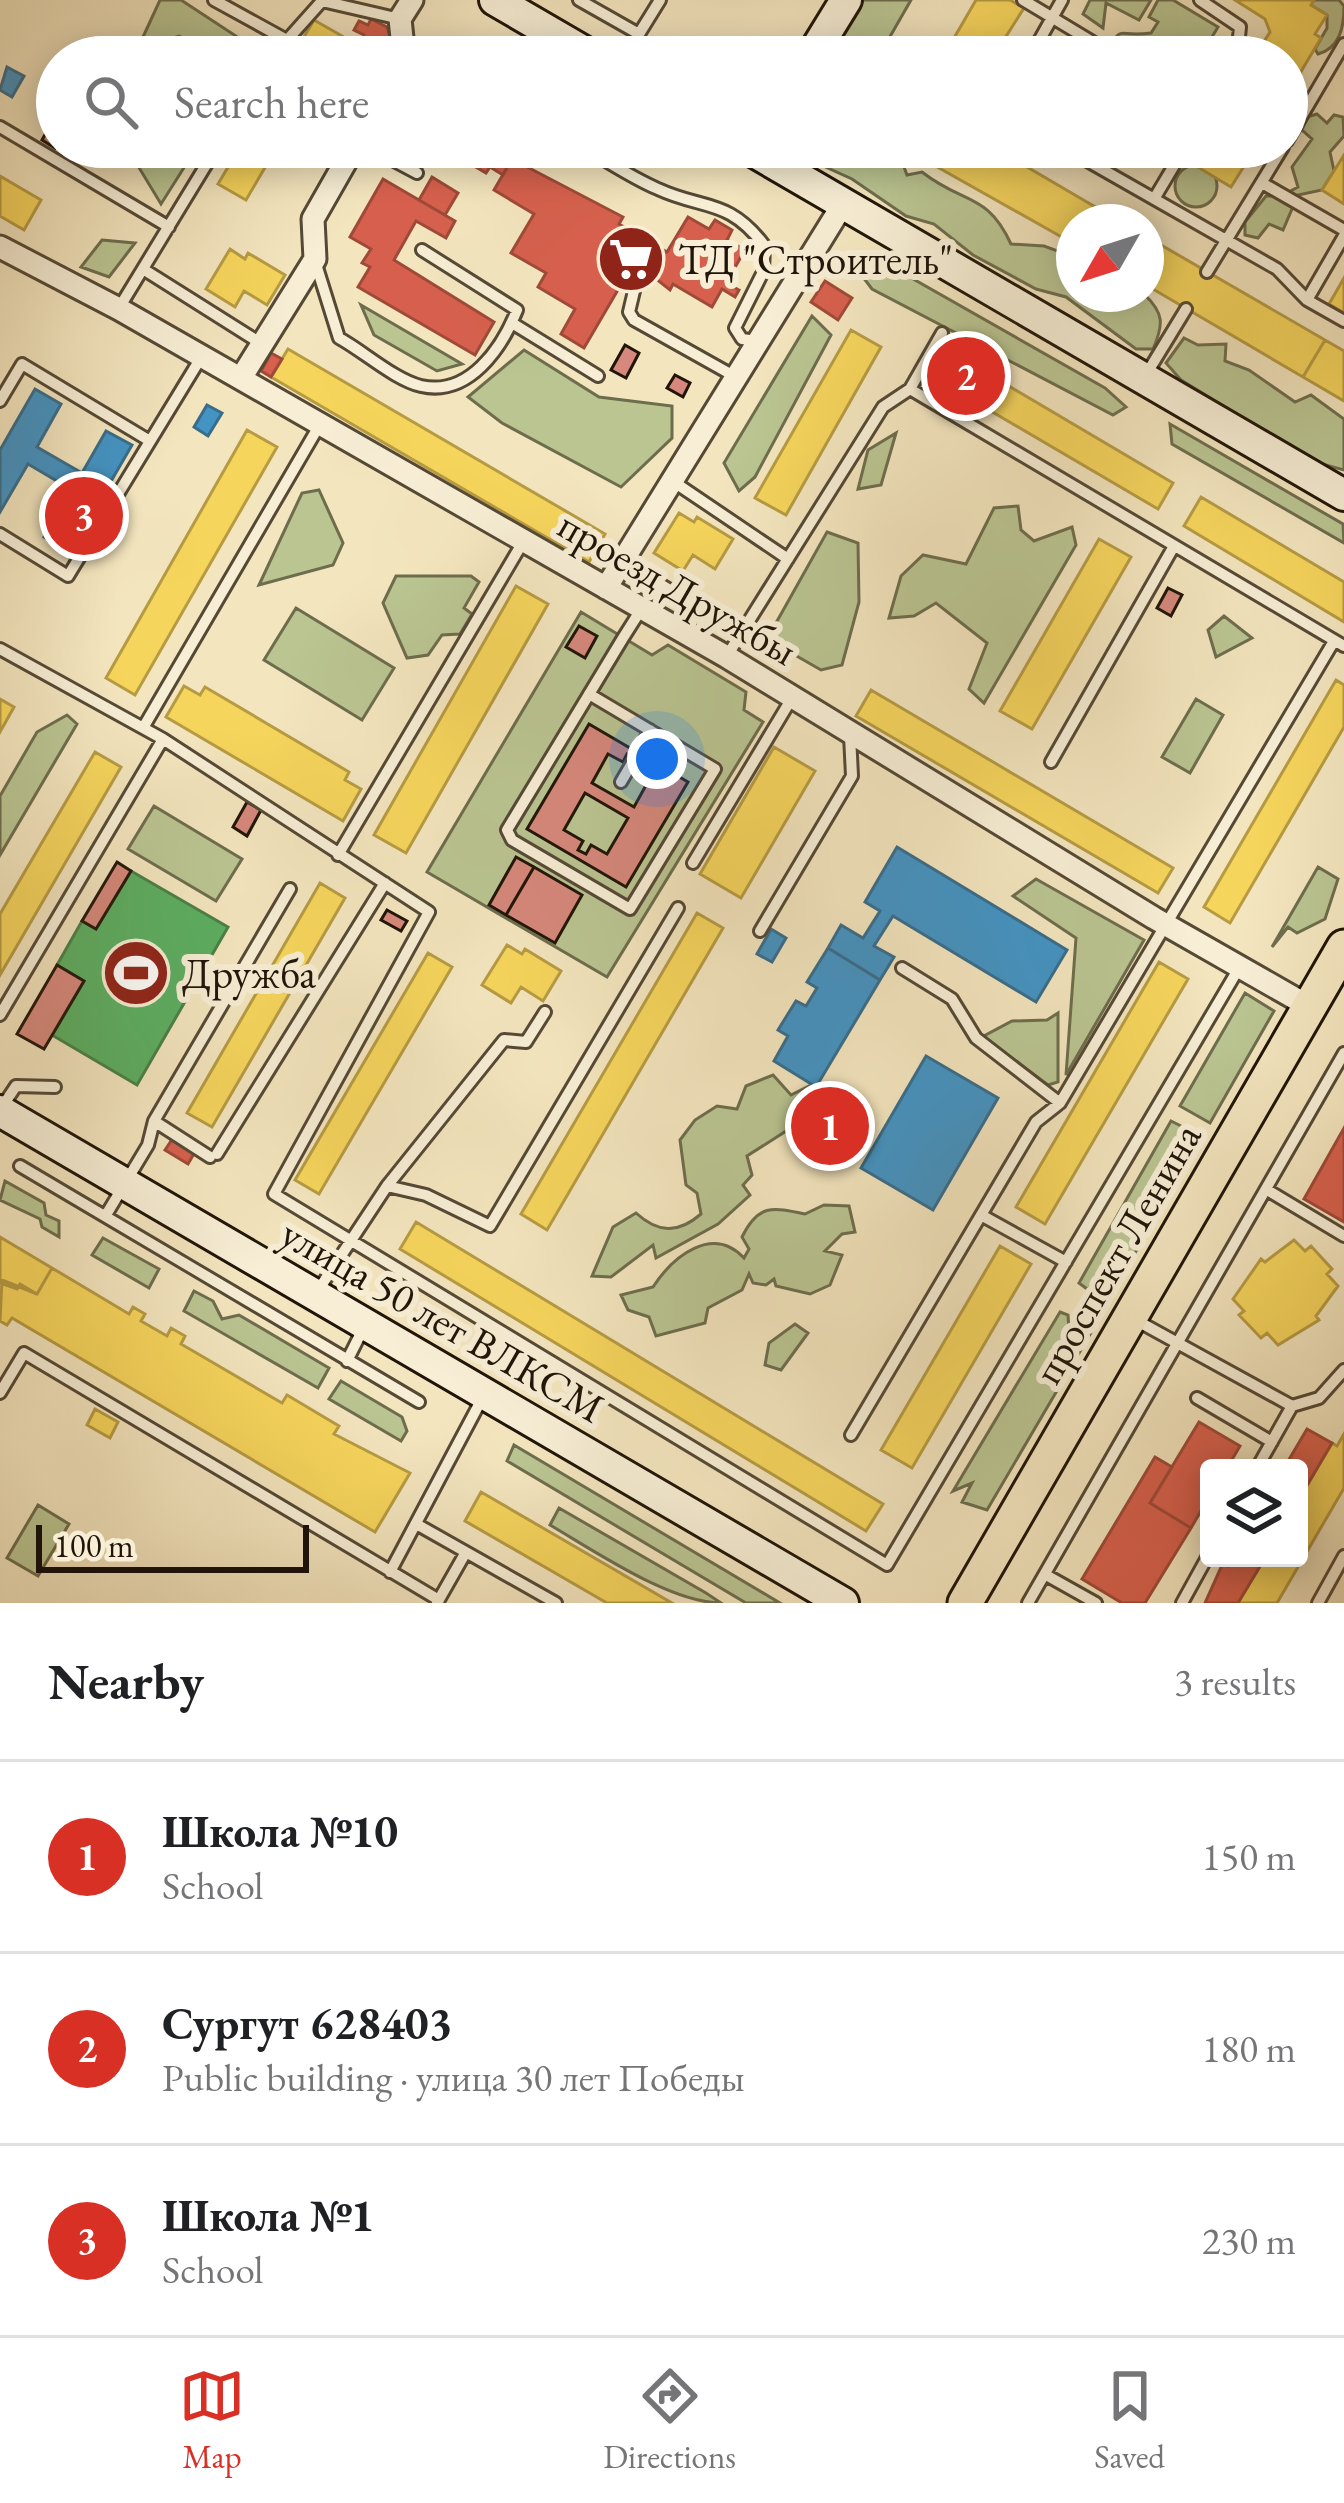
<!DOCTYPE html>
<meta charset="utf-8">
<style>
:root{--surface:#fff;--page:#f2f2f2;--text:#202124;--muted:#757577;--line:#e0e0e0;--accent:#d93025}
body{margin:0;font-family:"EB Garamond",serif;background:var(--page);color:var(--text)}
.controls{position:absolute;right:36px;bottom:36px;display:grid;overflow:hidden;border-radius:12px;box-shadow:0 6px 30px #0003}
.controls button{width:108px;height:108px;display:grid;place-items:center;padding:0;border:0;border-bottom:3px solid var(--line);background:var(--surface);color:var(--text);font:60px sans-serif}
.compass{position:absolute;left:1056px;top:204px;width:108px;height:108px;border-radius:50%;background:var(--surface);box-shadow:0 6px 30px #0003;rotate:231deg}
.scale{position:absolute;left:36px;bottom:30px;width:273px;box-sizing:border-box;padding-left:12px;border:6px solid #201508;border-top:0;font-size:33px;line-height:42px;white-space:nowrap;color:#201508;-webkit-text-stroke:9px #f7eed5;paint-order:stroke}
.you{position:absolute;left:657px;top:759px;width:42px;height:42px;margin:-30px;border:9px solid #fff;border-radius:50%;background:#1a73e8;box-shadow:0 0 0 18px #1a73e833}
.badge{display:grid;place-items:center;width:78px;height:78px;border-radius:50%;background:var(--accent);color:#fff;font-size:39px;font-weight:700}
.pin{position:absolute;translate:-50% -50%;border:6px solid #fff;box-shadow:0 3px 12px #0006}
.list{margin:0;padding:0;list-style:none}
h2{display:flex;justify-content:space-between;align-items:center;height:156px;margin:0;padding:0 48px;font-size:51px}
h2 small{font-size:39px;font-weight:400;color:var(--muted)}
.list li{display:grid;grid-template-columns:78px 1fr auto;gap:36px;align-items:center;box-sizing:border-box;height:192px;padding:0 48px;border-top:3px solid var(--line)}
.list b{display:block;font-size:45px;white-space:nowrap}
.list p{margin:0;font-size:39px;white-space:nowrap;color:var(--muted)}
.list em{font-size:39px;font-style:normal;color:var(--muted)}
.icon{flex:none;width:66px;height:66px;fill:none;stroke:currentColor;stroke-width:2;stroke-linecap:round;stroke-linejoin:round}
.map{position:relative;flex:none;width:1344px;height:1603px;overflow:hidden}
.search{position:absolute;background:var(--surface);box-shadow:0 6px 30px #0003;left:36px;right:36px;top:36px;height:132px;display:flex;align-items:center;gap:30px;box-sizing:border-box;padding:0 42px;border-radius:66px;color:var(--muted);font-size:45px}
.sheet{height:732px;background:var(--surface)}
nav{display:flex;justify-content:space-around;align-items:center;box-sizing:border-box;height:168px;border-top:3px solid var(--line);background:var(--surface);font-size:33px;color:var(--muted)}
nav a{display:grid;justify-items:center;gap:6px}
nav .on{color:var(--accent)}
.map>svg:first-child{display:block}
</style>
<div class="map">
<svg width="1344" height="1603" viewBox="0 0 1344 1603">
<rect width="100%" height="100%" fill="#f3e5be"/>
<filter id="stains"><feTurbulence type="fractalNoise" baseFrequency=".00167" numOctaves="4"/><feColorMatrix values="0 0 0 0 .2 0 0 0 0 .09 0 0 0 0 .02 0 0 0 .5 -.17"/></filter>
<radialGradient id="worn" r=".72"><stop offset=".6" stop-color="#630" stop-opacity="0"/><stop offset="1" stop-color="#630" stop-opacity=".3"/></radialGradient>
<path fill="#bac592" stroke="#6d6d4d" stroke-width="3" d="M 160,0 L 181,0 L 239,38 L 212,52 L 179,36 L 137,50 Z
M 858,0 L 911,0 L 884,47 L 873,42 L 864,57 L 828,57 Z
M 1090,0 L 1151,0 L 1139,20 L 1106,3 L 1103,28 L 1083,14 Z
M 1158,0 L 1173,0 L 1218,27 L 1200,57 L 1102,57 C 1127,21 1111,38 1151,33 L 1158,22 L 1149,17 Z
M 1314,0 L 1339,0 L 1344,6 C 1344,27 1340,48 1318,54 L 1315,49 L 1327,28 L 1327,15 L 1311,5 Z
M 1317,114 L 1327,123 L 1334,115 L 1343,117 L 1344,136 L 1330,152 L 1334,171 L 1322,190 L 1298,195 L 1283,230 L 1269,224 L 1258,238 L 1245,235 L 1245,222 L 1266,196 L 1281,196 L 1298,187 L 1292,167 L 1312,139 L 1302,130 L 1307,117 Z
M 163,147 L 197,147 L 161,204 L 138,166 Z
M 812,147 L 874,147 L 880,163 L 901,159 L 907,175 L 922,172 C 964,205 987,192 1011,244 L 1044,246 L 1074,257 L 1074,294 L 1144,294 C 1164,313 1164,324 1153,349 L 1136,349 L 1066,297 L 1036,289 L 973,255 L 934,224 L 906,216 L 852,179 L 808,159 Z
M1175 186a21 21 0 1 1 42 0a21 21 0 1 1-42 0Z
M 102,240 L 135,243 L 109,277 L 81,267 Z
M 878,259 L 1105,388 L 1126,407 L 1113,415 L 872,289 L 850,260 Z
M 361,305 L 462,364 L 437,371 L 374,335 Z
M 812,316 L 831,335 L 755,477 L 739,491 L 724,463 Z
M 1184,338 L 1198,345 L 1226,344 L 1225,361 L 1249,370 L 1295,402 L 1311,395 L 1344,419 L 1344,470 L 1315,462 L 1181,380 L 1166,363 Z
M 524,350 L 599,397 L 672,406 L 672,438 L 621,487 L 502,423 L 468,397 Z
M 1170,424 L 1343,524 L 1344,543 L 1172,444 Z
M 896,433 L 881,485 L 858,489 L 868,450 Z
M 319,490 L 343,543 L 333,565 L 259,585 L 302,493 Z
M 1018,506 L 1021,530 L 1034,541 L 1072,527 L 1076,545 L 984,703 L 969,689 L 987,643 L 936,603 L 914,616 L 889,618 L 901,576 L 923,555 L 966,564 L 994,508 Z
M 827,532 L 858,543 L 859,602 L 842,665 L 821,670 L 767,639 Z
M 396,576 L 471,576 L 479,582 L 464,608 L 472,614 L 460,634 L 442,635 L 428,655 L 407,658 L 383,603 Z
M 296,608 L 394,668 L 362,720 L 264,660 Z
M 581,612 L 652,655 L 668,645 L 746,692 L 744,710 L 763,722 L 607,977 L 427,872 Z
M 1224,616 L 1252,638 L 1216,657 L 1208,630 Z
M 1196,699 L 1223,715 L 1190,773 L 1162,757 Z
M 67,715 L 77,724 L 0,855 L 0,796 L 37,732 Z
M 154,806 L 242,859 L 216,901 L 128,849 Z
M 1318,867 L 1338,879 L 1325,919 L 1297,933 L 1288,927 L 1272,947 Z
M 1036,879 L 1144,940 L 1066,1075 L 1076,938 L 1013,896 Z
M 1245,993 L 1274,1011 L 1210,1123 L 1180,1106 Z
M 1058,1013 L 1058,1082 L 1048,1085 L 982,1037 L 1012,1021 L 1047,1020 Z
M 773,1075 L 791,1095 L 811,1085 L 839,1111 L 831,1118 L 833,1133 L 815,1147 L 794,1126 L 747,1156 L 752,1175 L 743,1185 L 750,1195 L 718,1224 L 656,1258 L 653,1245 L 611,1277 L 592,1276 L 613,1227 L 636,1213 C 658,1233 678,1234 701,1214 L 697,1193 L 686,1185 L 680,1140 L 695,1120 L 717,1106 L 737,1109 L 746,1086 Z
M 1171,1121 L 1195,1133 L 1198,1144 L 1106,1303 L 1079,1283 Z
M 5,1181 L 44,1203 L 46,1215 L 59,1221 L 59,1237 L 42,1227 L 40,1219 L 0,1200 Z
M 824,1205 L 849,1206 L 855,1232 L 842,1234 L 825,1251 L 842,1255 L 830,1285 L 810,1294 L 776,1286 L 774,1279 L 766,1285 L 753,1283 L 749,1274 L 742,1290 L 708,1308 L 705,1323 L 656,1336 L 649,1317 L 628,1310 L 621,1295 L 653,1287 C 674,1255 713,1225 744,1258 L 749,1249 L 742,1237 C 758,1204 772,1207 805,1214 Z
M 103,1238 L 159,1269 L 149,1288 L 92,1255 Z
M 194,1291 L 213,1301 L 222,1319 L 239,1315 L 329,1368 L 318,1388 L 184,1311 Z
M 1060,1312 L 1068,1315 L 1069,1331 L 1092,1331 L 987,1510 L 962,1502 L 972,1483 L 953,1491 Z
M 795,1324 L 808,1333 L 781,1370 L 765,1365 L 769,1343 Z
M 341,1381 L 402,1417 L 407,1431 L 401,1441 L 329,1399 Z
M 514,1445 L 780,1603 L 746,1603 L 507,1461 Z
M 38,1505 L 69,1524 L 38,1576 L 7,1558 Z
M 559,1508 L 706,1593 L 721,1603 C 671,1603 596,1552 550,1525 Z"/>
<path fill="#f6d55c" stroke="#b69b43" stroke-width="3" d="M 976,0 L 1010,0 L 1024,8 L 993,57 L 943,57 Z
M 1235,0 L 1314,0 L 1311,5 L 1327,15 L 1315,34 L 1321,38 L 1287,95 L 1287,57 L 1254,57 L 1270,32 L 1265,19 Z
M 314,20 L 342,36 L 329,57 L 292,57 Z
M 240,147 L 277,147 L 246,200 L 218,184 Z
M 902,147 L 941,147 L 932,164 Z
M 941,147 L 993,147 L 1121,222 L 1074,222 L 1074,244 L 932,164 Z
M 1200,147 L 1256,147 L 1231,187 L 1191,163 Z
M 1344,155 L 1344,204 L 1322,190 Z
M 0,176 L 41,200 L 24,230 L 0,216 Z
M 1149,238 L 1325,340 L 1303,377 L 1146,285 Z
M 230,249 L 245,259 L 248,253 L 285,275 L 267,305 L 244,291 L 235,307 L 206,289 Z
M 1344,278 L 1344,313 L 1329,304 Z
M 851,330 L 881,347 L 786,515 L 755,498 Z
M 1325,340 L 1344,351 L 1344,401 L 1303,377 Z
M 288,349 L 605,534 L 589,562 L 271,377 Z
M 958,356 L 1173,483 L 1158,509 L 943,383 Z
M 247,430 L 277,447 L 135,695 L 106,678 Z
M 1201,497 L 1344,582 L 1344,622 L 1184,526 Z
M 679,513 L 694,522 L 697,517 L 733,539 L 715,569 L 693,555 L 683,571 L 654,553 Z
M 1099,539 L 1131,557 L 1032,729 L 1000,711 Z
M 516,586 L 548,604 L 406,853 L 374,835 Z
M 1336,680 L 1344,685 L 1344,727 L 1230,923 L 1204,907 Z
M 184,686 L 200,695 L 205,687 L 349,772 L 345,780 L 361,789 L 343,821 L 166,717 Z
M 871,690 L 1173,868 L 1158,893 L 856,716 Z
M 0,699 L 14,707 L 0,732 Z
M 774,747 L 815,771 L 741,898 L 700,874 Z
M 95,752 L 121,767 L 0,975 L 0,914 Z
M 320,883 L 345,898 L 212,1127 L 187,1113 Z
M 697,913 L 723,928 L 547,1230 L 521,1214 Z
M 507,945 L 522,954 L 525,949 L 561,971 L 543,1001 L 521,987 L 511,1003 L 482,985 Z
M 428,953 L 452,967 L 319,1194 L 295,1180 Z
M 1159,962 L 1188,979 L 1045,1224 L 1016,1207 Z
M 416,1222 L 883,1504 L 866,1531 L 400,1249 Z
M 0,1237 L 52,1268 L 37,1294 L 20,1284 L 17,1289 L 0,1283 Z
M 1294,1240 L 1305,1251 L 1311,1246 L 1332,1269 L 1327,1274 L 1338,1286 L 1316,1316 L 1319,1320 L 1278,1345 L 1267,1333 L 1261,1338 L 1239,1315 L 1244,1311 L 1233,1299 L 1261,1259 L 1265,1262 Z
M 1000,1246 L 1031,1264 L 912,1468 L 881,1450 Z
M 52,1268 L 129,1314 L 133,1307 L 145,1314 L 141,1321 L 167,1336 L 171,1328 L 185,1336 L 181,1344 L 282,1403 L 287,1395 L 339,1426 L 334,1434 L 410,1473 L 375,1532 L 12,1318 L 7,1325 L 0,1321 L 2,1280 L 37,1294 Z
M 95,1409 L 118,1422 L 110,1438 L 87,1425 Z
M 1344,1434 L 1344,1488 L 1277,1603 L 1238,1603 L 1265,1558 L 1299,1558 L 1299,1499 L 1332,1443 L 1337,1446 Z
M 481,1492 L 672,1603 L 607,1603 L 465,1521 Z"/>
<path fill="#d6604d" stroke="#9f4a38" stroke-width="3" d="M 371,19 L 387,27 L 390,36 L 377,57 L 361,49 L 364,35 L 354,30 L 359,21 L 368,25 Z
M 442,147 L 502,147 L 499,152 L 512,159 L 503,175 L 490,167 L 486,173 Z
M 512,159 L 623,217 L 619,224 L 667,252 L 688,217 L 709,229 L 715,220 L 732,230 L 727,240 L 745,250 L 726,283 L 739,290 L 735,297 L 722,289 L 712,307 L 673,284 L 670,290 L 640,266 L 635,275 L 629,271 L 584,348 L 561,334 L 575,309 L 538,287 L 546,273 L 511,253 L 534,214 L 494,190 Z
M 432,177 L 458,193 L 445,215 L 419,200 Z
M 383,179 L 455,221 L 446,238 L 416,221 L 394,260 L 494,322 L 475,355 L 358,287 L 370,267 L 362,263 L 371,249 L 350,237 Z
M 825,281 L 852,298 L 838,320 L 811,302 Z
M 271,353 L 282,359 L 271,377 L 261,371 Z
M 1344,1128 L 1344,1222 L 1304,1199 Z
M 173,1138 L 195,1152 L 188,1164 L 165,1150 Z
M 1199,1422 L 1240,1446 L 1227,1468 L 1209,1468 L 1209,1497 L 1191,1528 L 1150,1503 Z
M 1307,1429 L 1332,1443 L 1299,1499 L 1299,1468 L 1284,1468 Z
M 1155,1457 L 1172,1467 L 1150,1503 L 1191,1528 L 1145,1603 L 1122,1603 L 1082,1579 Z
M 1232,1558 L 1265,1558 L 1238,1603 L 1205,1603 L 1223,1563 L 1228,1566 Z"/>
<path fill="#4393c3" stroke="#386d8b" stroke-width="3" d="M 7,67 L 24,76 L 12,97 L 0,90 Z
M 35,389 L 61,404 L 37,447 L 82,473 L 106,431 L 132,445 L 70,552 L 44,537 L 72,490 L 28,464 L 0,512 L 0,450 Z
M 207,405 L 222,413 L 208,436 L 194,427 Z
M 897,847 L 1067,950 L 1036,1002 L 893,916 L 874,946 L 894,957 L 880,980 L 828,948 L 841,925 L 863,938 L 880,911 L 865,902 Z
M 771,929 L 786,938 L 772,962 L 757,954 Z
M 828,948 L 880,980 L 816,1087 L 774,1061 L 788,1036 L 778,1030 L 796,1001 L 806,1006 L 817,988 L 807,982 Z
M 926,1056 L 998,1098 L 933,1210 L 861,1168 Z"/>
<path fill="#5aae61" stroke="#498046" stroke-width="3" d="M 131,871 L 228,927 L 137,1085 L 52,1035 L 84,981 L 57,965 L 82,921 L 96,929 Z"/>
<path fill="#d6887c" stroke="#201508" stroke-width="3" fill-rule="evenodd" d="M 57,113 L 57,144 L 55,148 L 42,140 Z
M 625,345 L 639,353 L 626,378 L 611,370 Z
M 675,375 L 690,383 L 683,397 L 667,388 Z
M 1168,588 L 1182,595 L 1171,616 L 1157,608 Z
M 579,626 L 597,636 L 585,658 L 566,647 Z
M 589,724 L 688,782 L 626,887 L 527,829 ZM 608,754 L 623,762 L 627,754 L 642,762 L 637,771 L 650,778 L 634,807 L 592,783 ZM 585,793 L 628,818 L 607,854 L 591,845 L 586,854 L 578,850 L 583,841 L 564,830 Z
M 247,802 L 261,810 L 247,836 L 233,827 Z
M 516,857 L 534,867 L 506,915 L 489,905 Z
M 117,862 L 131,871 L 96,929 L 82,921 Z
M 534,867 L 582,895 L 555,943 L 506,915 Z
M 387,910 L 407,921 L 401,931 L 381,920 Z
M 57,965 L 84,981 L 44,1049 L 17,1034 Z"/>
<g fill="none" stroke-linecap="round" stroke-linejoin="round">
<defs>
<path id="lane" d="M 214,0 L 283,38
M 579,0 L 639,34 L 660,0
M 1023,0 L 1106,50 L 1102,57
M 1200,0 L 1240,27 L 1237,57
M 272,57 L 322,1 L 400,19
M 1030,57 L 1062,0
M 0,127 L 169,227
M 1287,141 L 1344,44
M 368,147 L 417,173
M 583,147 C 607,161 632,178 658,189 C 703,210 728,198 764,245 L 763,272 L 735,328 L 742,339 L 757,341
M 1063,147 L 1277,269 L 1307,300 L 1344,321
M 1262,183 L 1344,230
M 1154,199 L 1185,147
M 315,261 L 339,338 C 363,351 395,380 421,386 C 469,397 502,348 517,310 L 422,250
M 143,269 L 262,344
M 1207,272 L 1283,147
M 634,291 L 629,312 L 634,320 L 734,376
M 1307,300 L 1344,236
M 119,308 L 217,147
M 512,323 L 598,376
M 1144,378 L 1186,309
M 910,389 L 942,333
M 0,401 L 22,364 L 150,441
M 671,480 L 788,559
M 0,534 L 68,576 L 202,356
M 622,561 L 741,633
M 0,649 L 163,739 L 429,912 L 274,1194 L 887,1565 L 1239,968
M 727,656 L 883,407 L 910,389 L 1344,646
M 589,694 L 715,769 L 630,909 L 512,840 L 507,830 L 623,638 L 642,608
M 143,728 L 319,426
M 638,753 L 650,730
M 1051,762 L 1174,546
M 621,782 L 635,758
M 338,855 L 523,542
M 693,863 L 792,698
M 760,931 L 852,776 L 850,735
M 902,968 L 952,999 L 976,1038 L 1060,1103
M 0,1015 L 163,739
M 0,1110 L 16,1086 L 55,1087
M 154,1121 L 210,1157
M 217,1154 L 385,883
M 20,1166 L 419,1402
M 387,1186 L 504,1040 L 526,1042 L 545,1012
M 1269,1191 L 1344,1236
M 106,1215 L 148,1145 L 154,1121 L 290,889
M 981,1215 L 1066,1262
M 317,1292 L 387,1186 L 426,1195 L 490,1226 L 678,908
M 1132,1318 L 1292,1406
M 347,1361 L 364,1327
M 0,1393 L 24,1353 L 439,1600
M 1197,1398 L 1272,1442
M 851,1435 L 1036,1122 L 1060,1103 L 1334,641
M 1257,1468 L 1292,1406 L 1319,1398 L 1344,1370
M 418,1525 L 556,1603
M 390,1572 L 484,1395
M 1046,1575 L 1096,1603
M 437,1603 L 466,1552
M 1028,1603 L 1344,1053
M 1182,1603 L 1209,1554
M 1318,1603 L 1344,1556"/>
<path id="street" d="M 404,57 L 400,19 L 412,0
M 0,247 L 119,309 L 727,657 L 1154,918 L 1310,1007
M 241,378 L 315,259 L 313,219 L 354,147
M 606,588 L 843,204"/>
<path id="secondary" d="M 495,0 L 593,57
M 811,57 L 846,0
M 746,147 L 1344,495
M 0,1111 L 843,1603"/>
<path id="primary" d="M 965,1603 L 1344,947"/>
</defs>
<use href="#lane" stroke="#554936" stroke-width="16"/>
<use href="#street" stroke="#554936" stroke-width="27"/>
<use href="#secondary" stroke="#201508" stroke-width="36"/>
<use href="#primary" stroke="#201508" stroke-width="39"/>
<use href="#lane" stroke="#f7eed5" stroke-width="10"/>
<use href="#street" stroke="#f7eed5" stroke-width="21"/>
<use href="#secondary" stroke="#f7eed5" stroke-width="30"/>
<use href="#primary" stroke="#f3e5be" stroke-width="33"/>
</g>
<defs>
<symbol id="supermarket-disc" viewBox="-11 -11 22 22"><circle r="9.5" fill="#8f2418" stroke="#f7eed5"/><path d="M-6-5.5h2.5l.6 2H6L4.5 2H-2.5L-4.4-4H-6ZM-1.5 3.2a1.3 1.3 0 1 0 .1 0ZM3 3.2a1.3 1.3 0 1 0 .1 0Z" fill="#fff"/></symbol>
<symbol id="stadium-disc" viewBox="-11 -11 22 22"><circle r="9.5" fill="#8f2418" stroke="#f7eed5"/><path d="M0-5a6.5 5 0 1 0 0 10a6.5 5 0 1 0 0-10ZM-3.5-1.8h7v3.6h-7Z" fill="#fff"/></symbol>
</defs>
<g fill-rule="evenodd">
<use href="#supermarket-disc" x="593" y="221" width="76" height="76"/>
<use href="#stadium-disc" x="98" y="935" width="76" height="76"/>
</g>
<g text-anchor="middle" stroke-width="12" stroke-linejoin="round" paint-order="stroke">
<g font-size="42" fill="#201508" stroke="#f7eed5" text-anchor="start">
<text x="678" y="274">ТД "Строитель"</text>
<text x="182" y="988">Дружба</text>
</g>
<g font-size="42" fill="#201508" stroke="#f7eed5">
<text transform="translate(678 587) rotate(30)" y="15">проезд Дружбы</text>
<text transform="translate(1116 1253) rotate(-60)" y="15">проспект Ленина</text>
<text transform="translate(443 1320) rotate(30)" y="15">улица 50 лет ВЛКСМ</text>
</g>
</g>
<rect width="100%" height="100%" filter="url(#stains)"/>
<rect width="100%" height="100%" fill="url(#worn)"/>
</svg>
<div class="controls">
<button><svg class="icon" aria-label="layers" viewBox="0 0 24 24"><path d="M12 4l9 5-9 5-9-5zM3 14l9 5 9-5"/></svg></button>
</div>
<svg class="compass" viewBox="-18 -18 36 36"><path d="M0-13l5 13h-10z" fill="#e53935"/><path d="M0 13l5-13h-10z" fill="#757577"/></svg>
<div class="scale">100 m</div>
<div class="you"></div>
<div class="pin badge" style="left:830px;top:1126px">1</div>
<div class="pin badge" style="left:966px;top:376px">2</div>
<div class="pin badge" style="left:84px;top:516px">3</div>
<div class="search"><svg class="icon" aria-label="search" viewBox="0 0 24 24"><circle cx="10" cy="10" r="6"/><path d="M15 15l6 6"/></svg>Search here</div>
</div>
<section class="sheet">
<h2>Nearby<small>3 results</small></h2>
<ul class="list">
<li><span class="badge">1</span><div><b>Школа №10</b><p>School</p></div><em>150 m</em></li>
<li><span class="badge">2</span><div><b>Сургут 628403</b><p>Public building · улица 30 лет Победы</p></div><em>180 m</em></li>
<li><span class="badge">3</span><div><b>Школа №1</b><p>School</p></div><em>230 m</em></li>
</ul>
</section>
<nav>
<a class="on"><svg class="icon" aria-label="map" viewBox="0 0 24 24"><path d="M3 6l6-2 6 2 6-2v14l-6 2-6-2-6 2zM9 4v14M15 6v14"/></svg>Map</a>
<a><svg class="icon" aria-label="directions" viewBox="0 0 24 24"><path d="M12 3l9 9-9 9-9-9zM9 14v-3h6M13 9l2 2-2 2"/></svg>Directions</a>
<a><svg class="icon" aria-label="saved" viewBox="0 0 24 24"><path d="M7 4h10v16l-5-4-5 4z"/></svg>Saved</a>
</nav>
